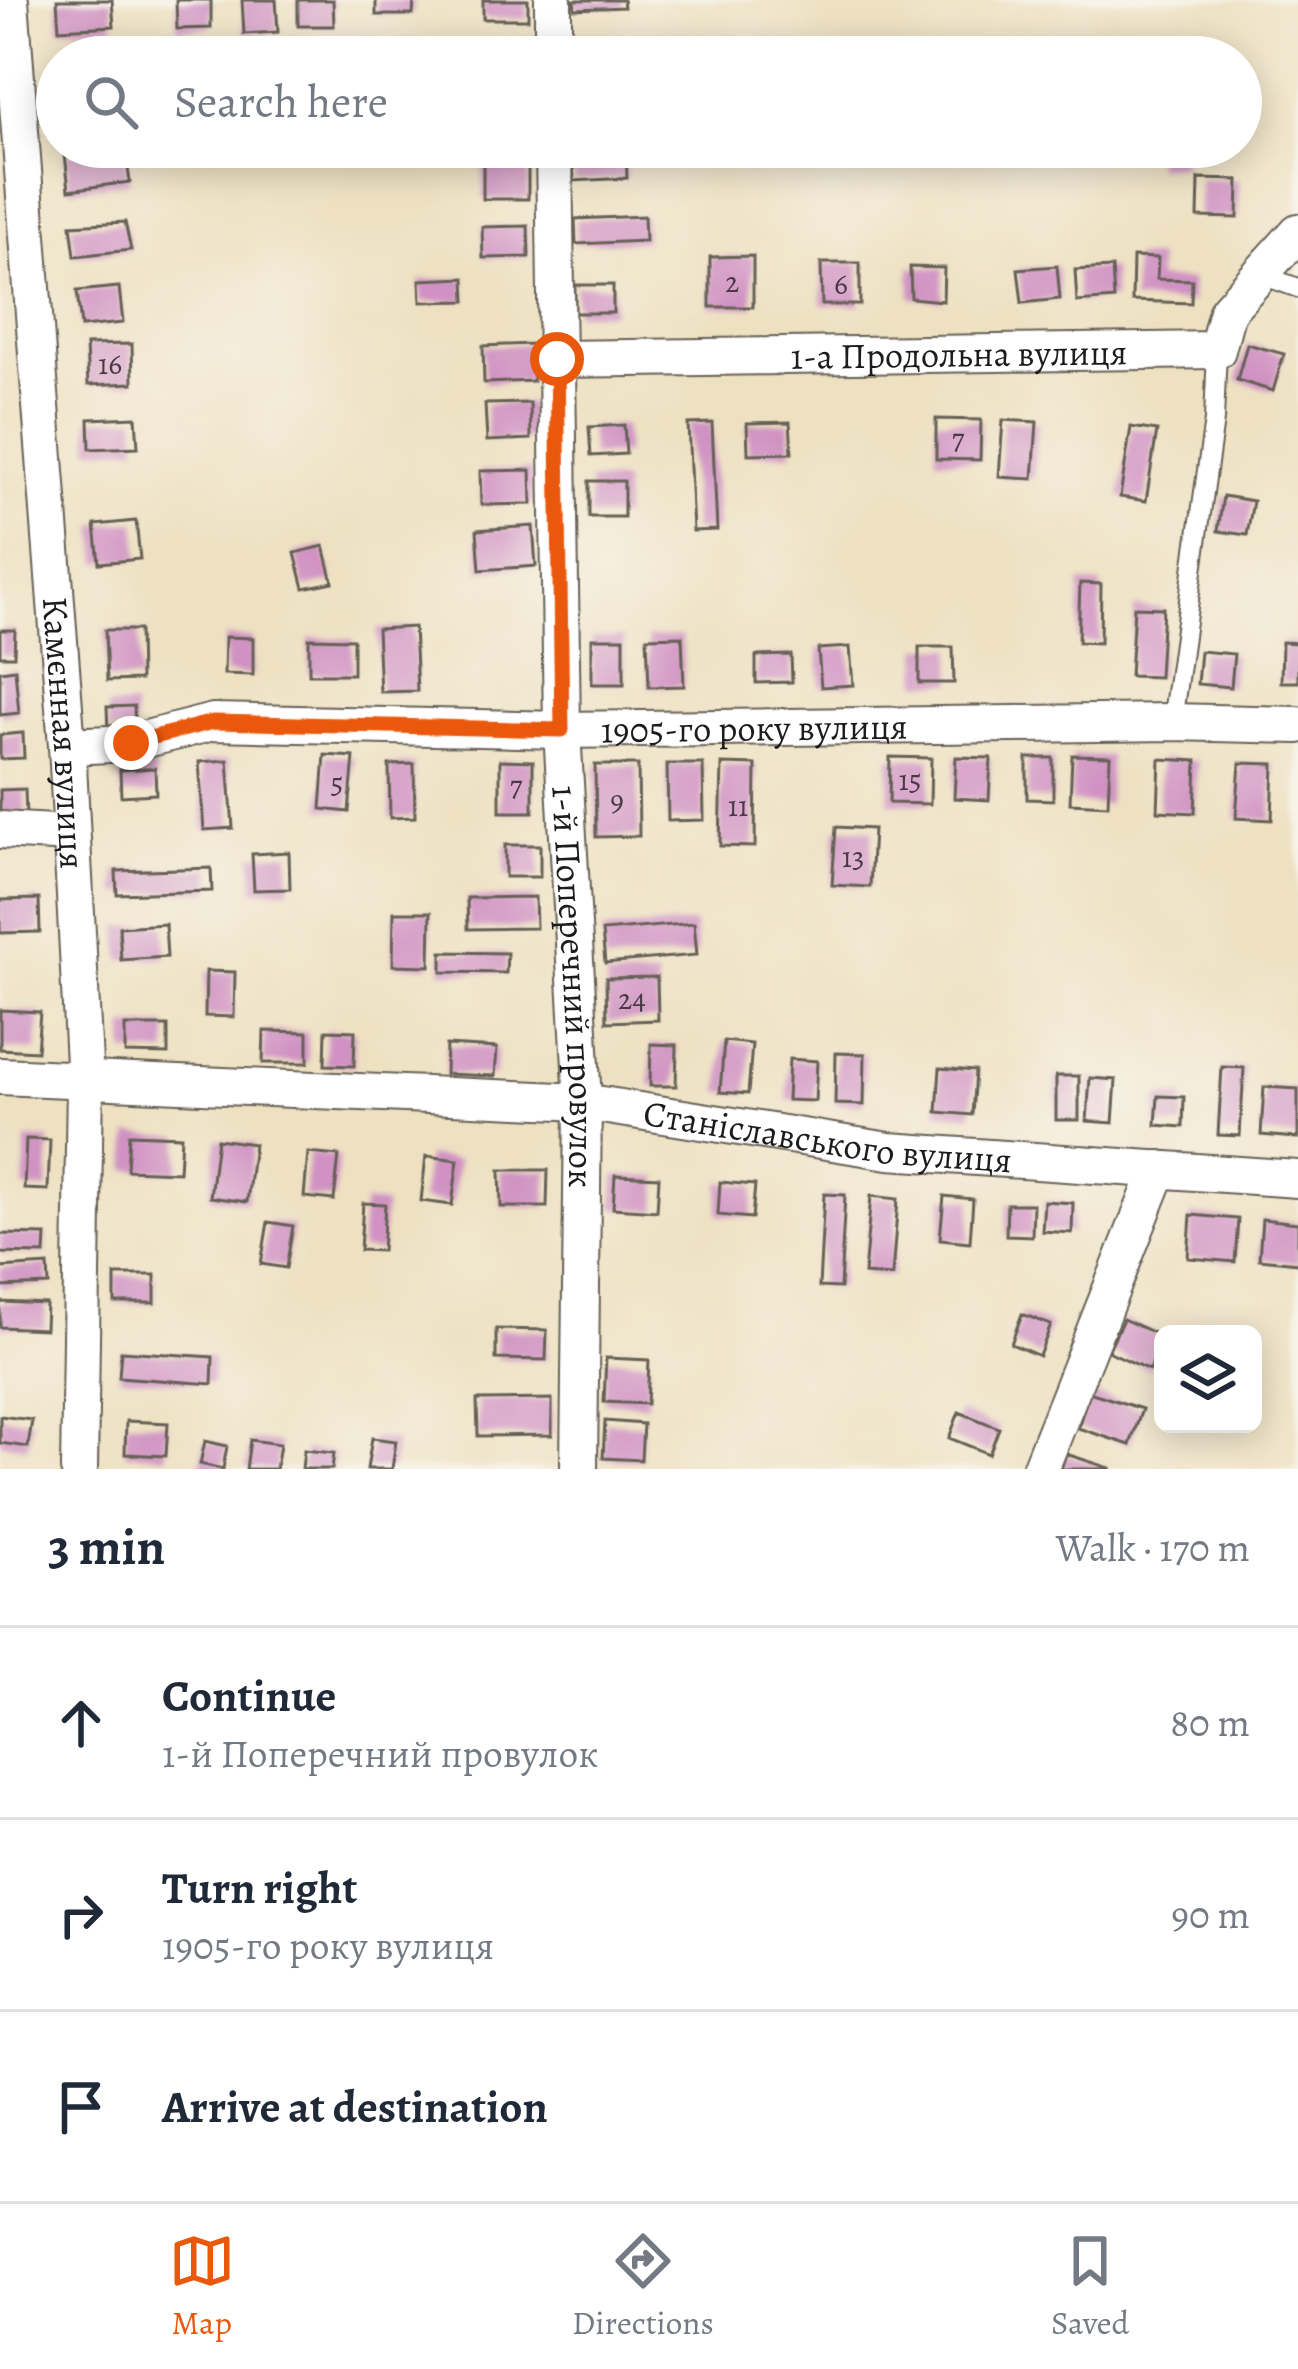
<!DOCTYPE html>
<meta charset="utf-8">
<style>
:root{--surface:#fff;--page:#f2f2f3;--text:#1f2937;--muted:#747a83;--line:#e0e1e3;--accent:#ea580c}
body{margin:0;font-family:Alegreya,serif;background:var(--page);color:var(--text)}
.controls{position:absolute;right:36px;bottom:36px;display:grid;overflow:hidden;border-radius:18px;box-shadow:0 6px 30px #0003}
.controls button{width:108px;height:108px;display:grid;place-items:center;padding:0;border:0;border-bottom:3px solid var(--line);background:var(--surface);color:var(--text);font:60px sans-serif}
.stop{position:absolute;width:36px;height:36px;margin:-27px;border:9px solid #ea580c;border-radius:50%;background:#fff}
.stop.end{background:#ea580c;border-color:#fff;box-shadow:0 3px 12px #0008}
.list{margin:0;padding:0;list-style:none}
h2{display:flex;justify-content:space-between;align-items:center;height:156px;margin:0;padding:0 48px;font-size:51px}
h2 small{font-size:39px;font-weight:400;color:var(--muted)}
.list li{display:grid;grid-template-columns:78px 1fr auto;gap:36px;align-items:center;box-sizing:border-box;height:192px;padding:0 48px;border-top:3px solid var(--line)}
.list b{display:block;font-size:45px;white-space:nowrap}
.list p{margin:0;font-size:39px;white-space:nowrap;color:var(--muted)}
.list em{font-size:39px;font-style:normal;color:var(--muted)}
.icon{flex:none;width:66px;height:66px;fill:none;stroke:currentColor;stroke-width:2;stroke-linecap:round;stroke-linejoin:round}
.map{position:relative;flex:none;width:1298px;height:1469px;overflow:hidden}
.search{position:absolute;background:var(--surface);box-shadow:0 6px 30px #0003;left:36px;right:36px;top:36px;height:132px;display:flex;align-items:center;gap:30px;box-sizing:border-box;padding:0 42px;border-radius:66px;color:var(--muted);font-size:45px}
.sheet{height:732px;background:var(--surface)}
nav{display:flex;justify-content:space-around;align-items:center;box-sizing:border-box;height:168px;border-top:3px solid var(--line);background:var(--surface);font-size:33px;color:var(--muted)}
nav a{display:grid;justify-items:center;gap:6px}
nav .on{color:var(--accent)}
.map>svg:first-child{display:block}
</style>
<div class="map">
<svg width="1298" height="1469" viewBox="0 0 1298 1469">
<rect width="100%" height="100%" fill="#f7f3e8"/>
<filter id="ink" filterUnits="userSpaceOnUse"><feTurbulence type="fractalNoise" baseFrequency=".00833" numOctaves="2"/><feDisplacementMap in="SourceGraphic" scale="24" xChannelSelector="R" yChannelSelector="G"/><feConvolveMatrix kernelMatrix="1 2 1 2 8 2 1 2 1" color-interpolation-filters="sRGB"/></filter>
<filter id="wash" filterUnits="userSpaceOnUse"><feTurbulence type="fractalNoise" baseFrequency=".004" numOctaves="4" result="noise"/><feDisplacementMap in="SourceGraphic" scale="48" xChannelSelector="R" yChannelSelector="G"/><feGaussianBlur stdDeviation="2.7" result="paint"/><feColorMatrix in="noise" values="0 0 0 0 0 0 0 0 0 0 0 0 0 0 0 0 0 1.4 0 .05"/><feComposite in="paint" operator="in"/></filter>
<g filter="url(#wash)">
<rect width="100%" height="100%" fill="#eee1c2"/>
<g id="blocks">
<path fill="#d092c3" d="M 57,0 L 112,0 L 114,26 L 59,29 Z
M 176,0 L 211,0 L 211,28 L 177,29 Z
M 242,0 L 276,0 L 278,32 L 244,34 Z
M 298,0 L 333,0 L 334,26 L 298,26 Z
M 376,0 L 414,0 L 413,15 L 376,15 Z
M 483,0 L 528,0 L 528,19 L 483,19 Z
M 574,0 L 623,0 L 624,7 L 575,9 Z
M 125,147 L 130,182 L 69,190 L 65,154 Z
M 572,147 L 626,147 L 627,178 L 574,181 Z
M 697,147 L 759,147 L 759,154 L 696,153 Z
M 1025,147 L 1112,147 L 1112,157 L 1025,157 Z
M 1154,147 L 1182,147 L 1184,165 L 1156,167 Z
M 483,162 L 528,162 L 528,199 L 483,199 Z
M 1199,179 L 1239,180 L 1238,218 L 1198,217 Z
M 644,216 L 645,241 L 576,244 L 575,219 Z
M 125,222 L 131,250 L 75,256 L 71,225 Z
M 528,226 L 529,257 L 483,258 L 482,227 Z
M 753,256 L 753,307 L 710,307 L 710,257 Z
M 1133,257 L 1158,258 L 1157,279 L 1192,280 L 1191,303 L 1132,301 Z
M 821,263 L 860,263 L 860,305 L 822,305 Z
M 1057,266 L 1060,299 L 1022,303 L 1018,269 Z
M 910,267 L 944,268 L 943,301 L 911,298 Z
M 1112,268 L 1114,299 L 1077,302 L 1075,270 Z
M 465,278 L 466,301 L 421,302 L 420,280 Z
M 575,285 L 613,285 L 613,313 L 575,313 Z
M 119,287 L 123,323 L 81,327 L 77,291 Z
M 132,344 L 133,383 L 88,385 L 86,345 Z
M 532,344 L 533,381 L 484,383 L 483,346 Z
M 1247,344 L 1284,354 L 1273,391 L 1237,380 Z
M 530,403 L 531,439 L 487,441 L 485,404 Z
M 136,417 L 138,447 L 90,449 L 89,419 Z
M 936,419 L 981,420 L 980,460 L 936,459 Z
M 1003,420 L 1037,422 L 1033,479 L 999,477 Z
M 790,422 L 792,453 L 748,454 L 747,423 Z
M 712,423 L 717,530 L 693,531 L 688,424 Z
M 624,425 L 626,454 L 591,456 L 589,427 Z
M 1131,427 L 1157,431 L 1146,501 L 1120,497 Z
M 531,470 L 532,504 L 481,505 L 480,471 Z
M 589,481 L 624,481 L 624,517 L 589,517 Z
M 1223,496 L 1253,501 L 1247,535 L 1218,531 Z
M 136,521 L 140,559 L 99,563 L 95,525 Z
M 533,526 L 536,566 L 480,570 L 477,530 Z
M 324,546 L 333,582 L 304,588 L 295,553 Z
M 1080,583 L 1101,584 L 1100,643 L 1078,642 Z
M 1134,607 L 1163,608 L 1159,677 L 1130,676 Z
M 414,627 L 417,691 L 380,692 L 377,629 Z
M 0,630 L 15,630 L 14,656 L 0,656 Z
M 105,630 L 139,630 L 140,680 L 107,681 Z
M 682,636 L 684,686 L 649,687 L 647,637 Z
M 225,637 L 253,638 L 253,675 L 224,674 Z
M 309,638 L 353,639 L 353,674 L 309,674 Z
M 592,638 L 624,638 L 624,684 L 592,684 Z
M 1282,642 L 1298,643 L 1298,682 L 1281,682 Z
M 850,647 L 853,685 L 821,687 L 818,649 Z
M 919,647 L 953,647 L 954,683 L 919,683 Z
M 1200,651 L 1234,654 L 1231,687 L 1197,684 Z
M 791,655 L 792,682 L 756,683 L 756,656 Z
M 15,669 L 19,713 L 0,715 L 0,671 Z
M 134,706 L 135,729 L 108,731 L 107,707 Z
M 23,733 L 24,758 L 0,759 L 0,735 Z
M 325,755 L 354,757 L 349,812 L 321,809 Z
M 1072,755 L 1110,756 L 1108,805 L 1070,803 Z
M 890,757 L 931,758 L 930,804 L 889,803 Z
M 956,757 L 991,758 L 989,800 L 954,798 Z
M 1027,758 L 1053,758 L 1053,800 L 1027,799 Z
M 1160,759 L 1197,761 L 1195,813 L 1158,811 Z
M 228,760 L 233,828 L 204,830 L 199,762 Z
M 500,760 L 533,761 L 533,812 L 500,812 Z
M 1240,763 L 1274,764 L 1272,820 L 1236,818 Z
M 414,764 L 415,817 L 390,818 L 389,765 Z
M 667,764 L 703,764 L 704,820 L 668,821 Z
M 722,764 L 756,765 L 755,847 L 720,846 Z
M 595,765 L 638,765 L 639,836 L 596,837 Z
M 155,768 L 156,794 L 121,796 L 120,770 Z
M 25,789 L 26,818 L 0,818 L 0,790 Z
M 836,827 L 873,829 L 870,887 L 832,885 Z
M 505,845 L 540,845 L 540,877 L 505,877 Z
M 289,852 L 290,889 L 254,890 L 252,854 Z
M 211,868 L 212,891 L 117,894 L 116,871 Z
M 535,897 L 536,928 L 468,929 L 467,898 Z
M 39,899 L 40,932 L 0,933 L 0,900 Z
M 394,912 L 431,912 L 430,966 L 393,965 Z
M 694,923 L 697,955 L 605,963 L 602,931 Z
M 165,924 L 167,957 L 121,960 L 119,927 Z
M 442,952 L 507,953 L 506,973 L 442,972 Z
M 206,971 L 235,972 L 234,1017 L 205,1016 Z
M 657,977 L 658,1020 L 607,1022 L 606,978 Z
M 0,1010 L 40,1012 L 37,1051 L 0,1049 Z
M 125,1026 L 168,1026 L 168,1054 L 125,1053 Z
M 326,1030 L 355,1031 L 354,1066 L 325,1065 Z
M 264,1031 L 308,1032 L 308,1063 L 263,1063 Z
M 724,1041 L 752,1044 L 748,1094 L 720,1092 Z
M 651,1044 L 677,1045 L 676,1086 L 650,1086 Z
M 446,1045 L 497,1048 L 495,1076 L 445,1074 Z
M 836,1053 L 865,1054 L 864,1105 L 835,1104 Z
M 789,1059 L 817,1061 L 815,1101 L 787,1100 Z
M 1222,1067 L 1244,1068 L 1240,1136 L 1218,1135 Z
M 940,1068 L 975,1071 L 972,1115 L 937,1112 Z
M 1056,1076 L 1079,1076 L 1079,1120 L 1056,1120 Z
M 1090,1078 L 1116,1080 L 1113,1123 L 1087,1121 Z
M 1264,1087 L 1298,1089 L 1298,1138 L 1261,1135 Z
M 1158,1096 L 1184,1097 L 1183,1127 L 1156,1125 Z
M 129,1134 L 181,1136 L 179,1172 L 127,1170 Z
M 26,1139 L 50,1140 L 48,1190 L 24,1189 Z
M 217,1139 L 254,1144 L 247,1202 L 210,1197 Z
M 308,1153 L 339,1156 L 334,1200 L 304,1197 Z
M 426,1156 L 458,1160 L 452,1205 L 421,1201 Z
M 500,1170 L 548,1170 L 547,1207 L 501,1207 Z
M 615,1175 L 659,1177 L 657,1211 L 613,1208 Z
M 720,1182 L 755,1185 L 752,1218 L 718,1215 Z
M 824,1194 L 845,1195 L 840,1288 L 819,1287 Z
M 871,1196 L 898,1199 L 892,1276 L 864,1274 Z
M 944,1196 L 973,1199 L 970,1242 L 940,1239 Z
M 1044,1201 L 1073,1203 L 1072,1233 L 1042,1231 Z
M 363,1203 L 385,1204 L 382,1251 L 360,1250 Z
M 1007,1204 L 1033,1204 L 1032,1236 L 1006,1235 Z
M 1191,1215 L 1238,1219 L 1235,1262 L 1188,1258 Z
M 1262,1219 L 1298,1223 L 1298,1263 L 1259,1259 Z
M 268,1222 L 293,1226 L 286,1268 L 261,1264 Z
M 0,1234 L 46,1235 L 45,1254 L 0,1253 Z
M 48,1265 L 49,1285 L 0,1287 L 0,1268 Z
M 115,1275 L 155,1275 L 155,1303 L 115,1303 Z
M 0,1302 L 46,1304 L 45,1329 L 0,1327 Z
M 1022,1314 L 1051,1325 L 1039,1356 L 1011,1344 Z
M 1123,1319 L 1163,1337 L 1149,1370 L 1108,1351 Z
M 496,1329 L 547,1330 L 546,1360 L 496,1359 Z
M 121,1351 L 213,1357 L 212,1384 L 119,1377 Z
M 606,1358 L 649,1360 L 647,1404 L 604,1402 Z
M 1089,1392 L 1142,1409 L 1130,1445 L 1078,1428 Z
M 552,1399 L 552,1435 L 478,1436 L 477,1400 Z
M 959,1412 L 999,1428 L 989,1454 L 949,1438 Z
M 0,1416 L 32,1420 L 28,1447 L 0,1443 Z
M 126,1421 L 168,1423 L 166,1456 L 125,1454 Z
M 605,1421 L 643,1424 L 641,1460 L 603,1458 Z
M 372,1438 L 396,1441 L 392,1469 L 367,1469 Z
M 250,1440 L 280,1444 L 276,1469 L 246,1469 Z
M 205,1441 L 227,1446 L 223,1469 L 200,1464 Z
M 304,1450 L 334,1453 L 332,1469 L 302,1469 Z
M 1066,1454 L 1110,1468 L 1110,1469 L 1061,1469 Z"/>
</g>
</g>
<g filter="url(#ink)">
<use href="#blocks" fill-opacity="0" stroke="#666156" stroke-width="3"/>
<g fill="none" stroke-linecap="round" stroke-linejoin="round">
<defs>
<path id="lane" d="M 1259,274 L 1298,288
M 1172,722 L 1214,420 L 1217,350"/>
<g id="street">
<path id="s1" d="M 10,0 L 67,746 L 85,1082 L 79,1469"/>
<path d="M 553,0 L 553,57"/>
<path id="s2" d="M 554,147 L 562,730 L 583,1102 L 579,1469"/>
<path id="s3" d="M 557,359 L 1217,350 L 1227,311 L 1298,232"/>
<path id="s4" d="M 67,746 L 131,743 L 213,722 L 562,730 L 1172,722 L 1298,725"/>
<path d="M 0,830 L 71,834"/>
<path id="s5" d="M 0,1076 L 583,1102 L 889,1151 L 1298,1179"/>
<path d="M 1040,1469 L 1159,1169"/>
</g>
</defs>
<use href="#lane" stroke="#666156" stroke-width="22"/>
<use href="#street" stroke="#666156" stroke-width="40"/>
<use href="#lane" stroke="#fff" stroke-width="18"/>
<use href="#street" stroke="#fff" stroke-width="36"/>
</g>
</g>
<g fill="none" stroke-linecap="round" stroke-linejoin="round" filter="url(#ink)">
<path stroke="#ea580c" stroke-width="15" d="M 131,743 L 213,722 L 562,730 L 557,359"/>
</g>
<g text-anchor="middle" stroke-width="12" stroke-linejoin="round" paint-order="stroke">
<g font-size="30" fill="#493a46">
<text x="732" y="292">2</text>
<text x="841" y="294">6</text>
<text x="110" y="374">16</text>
<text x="958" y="449">7</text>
<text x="910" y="790">15</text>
<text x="337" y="793">5</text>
<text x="516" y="796">7</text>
<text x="617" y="811">9</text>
<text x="738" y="816">11</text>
<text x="853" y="867">13</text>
<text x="632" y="1009">24</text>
</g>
<g font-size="36" fill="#1c1c1c" stroke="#f7f3e8">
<text dy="13" stroke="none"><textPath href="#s3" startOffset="402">1-а Продольна вулиця</textPath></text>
<text dy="13" stroke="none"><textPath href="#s4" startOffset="690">1905-го року вулиця</textPath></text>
<text dy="13" stroke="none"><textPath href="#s1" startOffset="735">Камєнная вулиця</textPath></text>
<text dy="13" stroke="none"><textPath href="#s2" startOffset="840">1-й Поперечний провулок</textPath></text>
<text dy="13" stroke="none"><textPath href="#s5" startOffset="831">Станіславського вулиця</textPath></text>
</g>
</g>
</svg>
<div class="controls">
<button><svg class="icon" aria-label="layers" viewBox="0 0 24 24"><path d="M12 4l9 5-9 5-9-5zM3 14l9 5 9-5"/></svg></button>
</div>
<div class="stop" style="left:557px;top:359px"></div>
<div class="stop end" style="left:131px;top:743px"></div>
<div class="search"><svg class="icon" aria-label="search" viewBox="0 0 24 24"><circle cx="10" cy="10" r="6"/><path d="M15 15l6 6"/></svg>Search here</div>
</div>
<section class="sheet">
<h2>3 min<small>Walk · 170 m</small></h2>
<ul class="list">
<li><svg class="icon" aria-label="ahead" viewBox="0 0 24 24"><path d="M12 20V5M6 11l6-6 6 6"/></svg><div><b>Continue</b><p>1-й Поперечний провулок</p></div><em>80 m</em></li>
<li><svg class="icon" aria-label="right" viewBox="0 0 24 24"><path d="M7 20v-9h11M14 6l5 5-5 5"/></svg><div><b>Turn right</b><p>1905-го року вулиця</p></div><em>90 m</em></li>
<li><svg class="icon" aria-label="arrive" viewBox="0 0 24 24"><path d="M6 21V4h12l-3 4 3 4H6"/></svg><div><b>Arrive at destination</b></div></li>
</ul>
</section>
<nav>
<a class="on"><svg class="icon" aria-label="map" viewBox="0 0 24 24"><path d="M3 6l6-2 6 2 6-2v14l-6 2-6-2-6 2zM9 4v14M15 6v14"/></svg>Map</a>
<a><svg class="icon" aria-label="directions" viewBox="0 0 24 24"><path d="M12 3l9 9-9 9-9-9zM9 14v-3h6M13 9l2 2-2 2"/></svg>Directions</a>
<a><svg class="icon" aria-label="saved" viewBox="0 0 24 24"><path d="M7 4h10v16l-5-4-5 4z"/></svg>Saved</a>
</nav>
